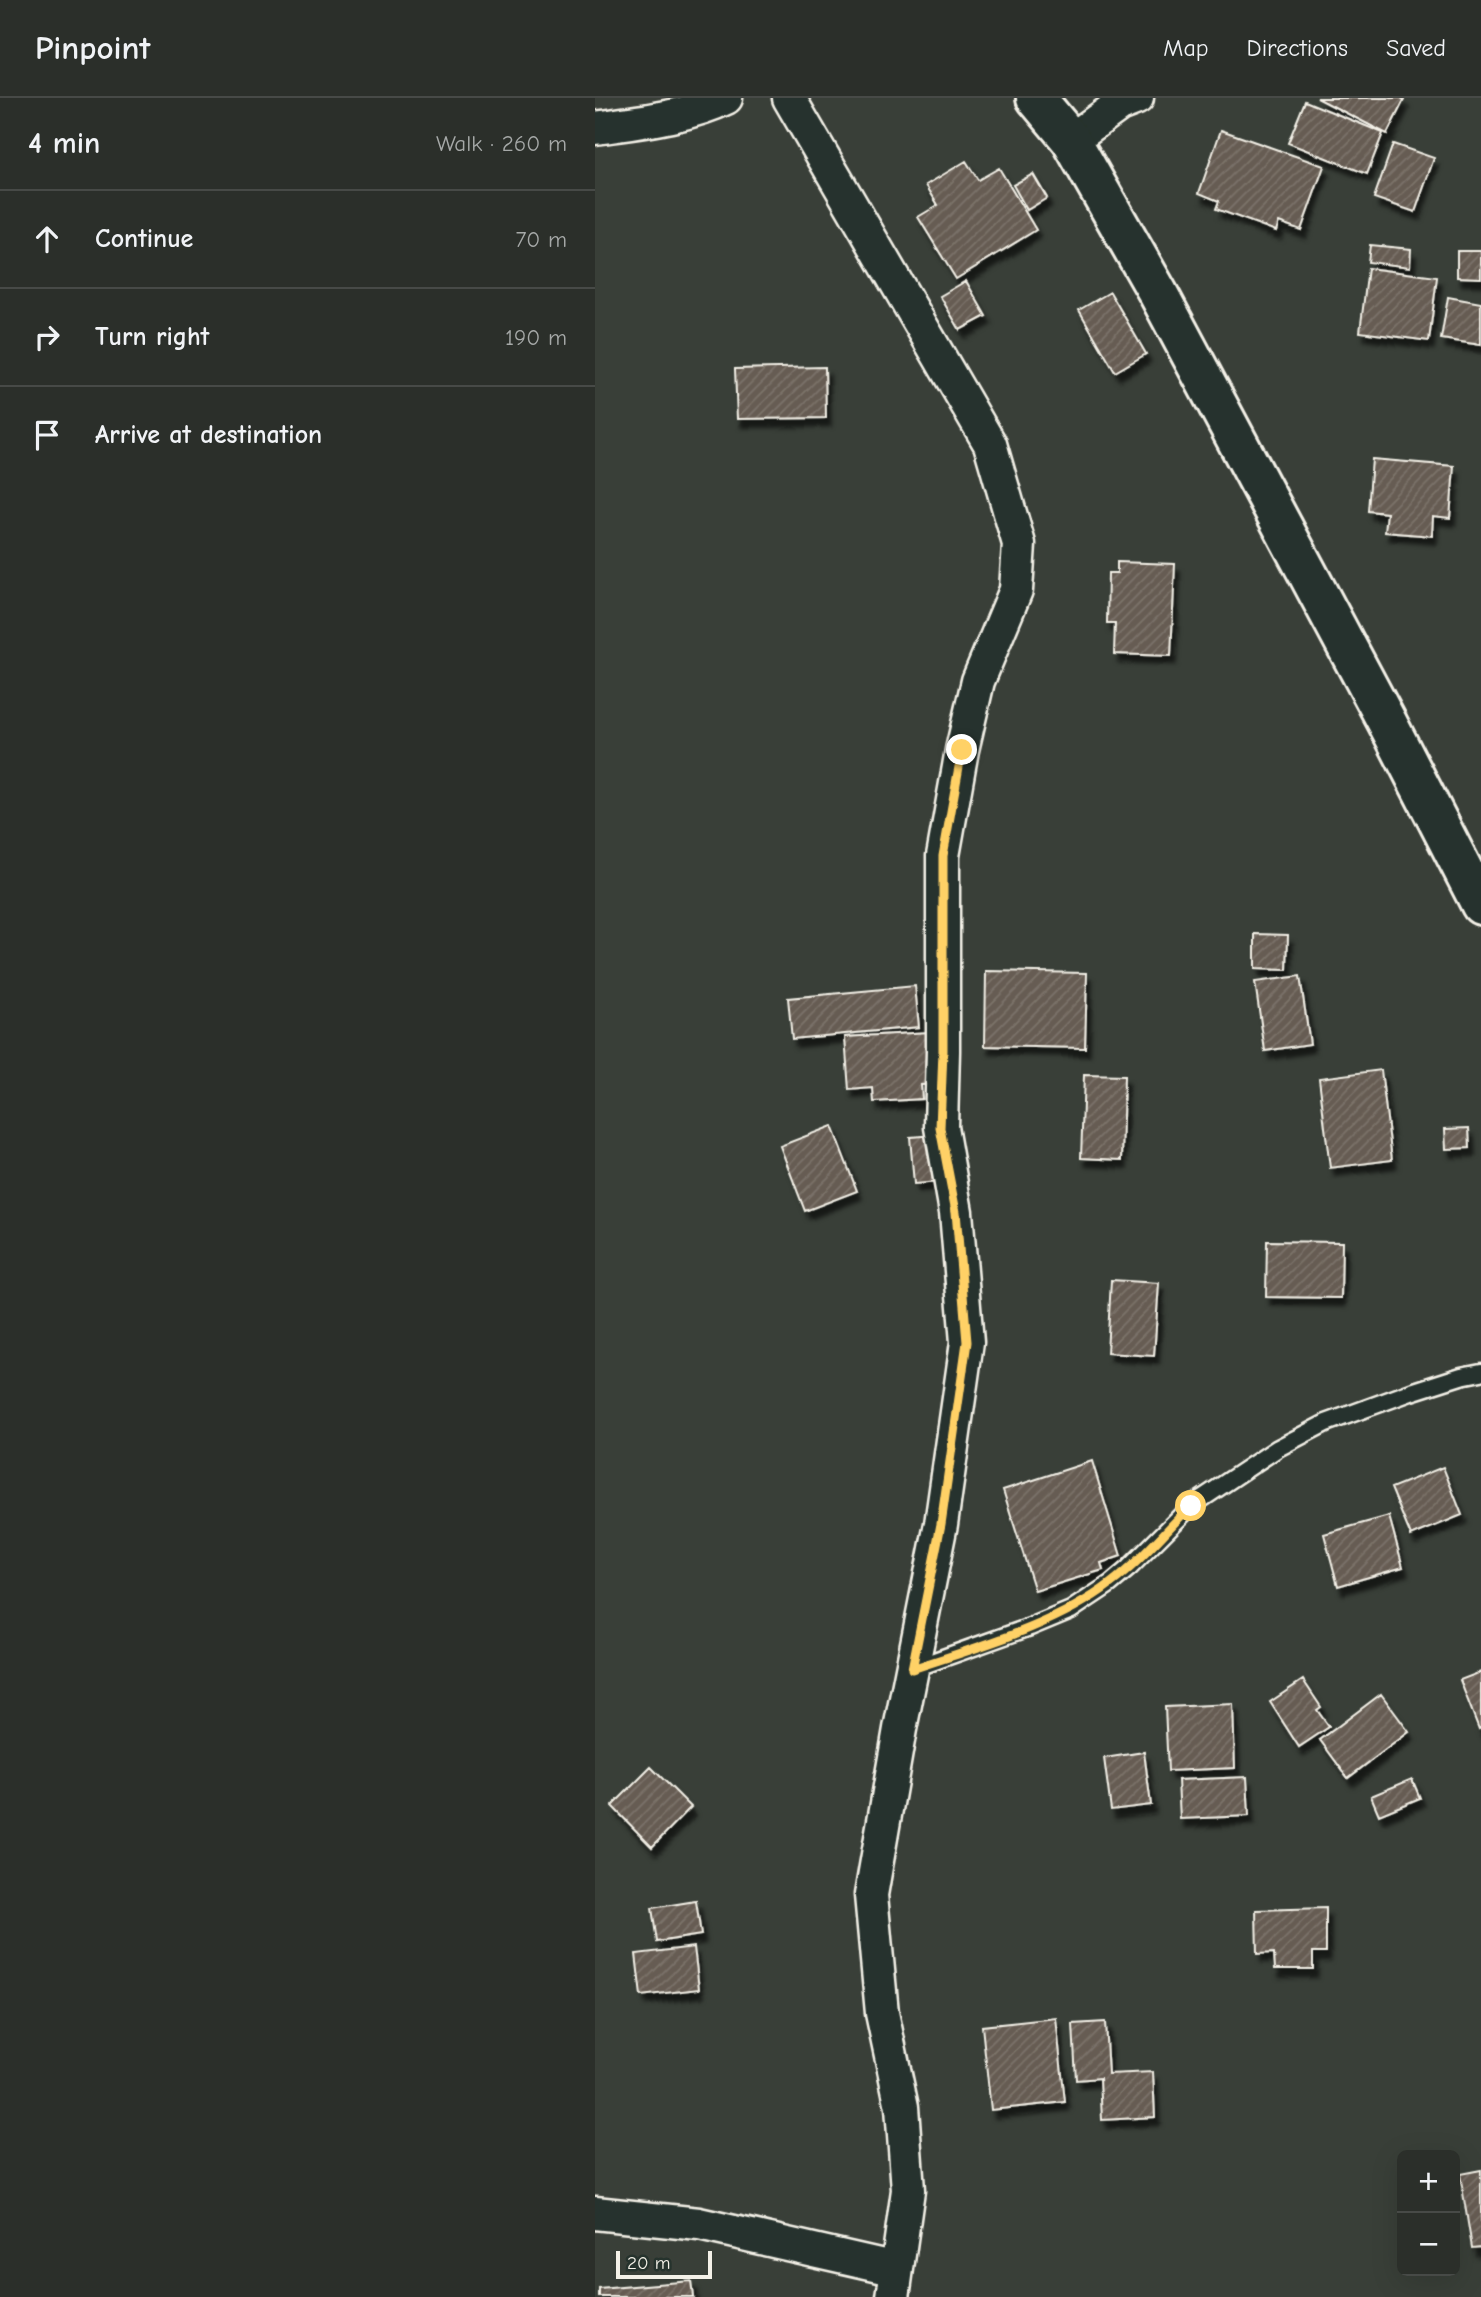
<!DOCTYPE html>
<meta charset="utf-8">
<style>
:root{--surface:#2b2f2a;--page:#333732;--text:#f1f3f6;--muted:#a6a9a8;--line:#474a47}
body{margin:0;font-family:"Comic Neue",sans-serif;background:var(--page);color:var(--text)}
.controls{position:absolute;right:21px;bottom:21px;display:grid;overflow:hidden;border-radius:10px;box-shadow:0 7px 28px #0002}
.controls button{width:63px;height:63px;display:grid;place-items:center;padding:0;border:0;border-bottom:2px solid var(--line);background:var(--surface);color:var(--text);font:35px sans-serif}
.scale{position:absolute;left:21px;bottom:18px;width:96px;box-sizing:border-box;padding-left:7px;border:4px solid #f4f1e8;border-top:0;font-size:19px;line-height:24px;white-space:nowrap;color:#f4f1e8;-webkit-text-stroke:5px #26332d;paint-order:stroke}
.stop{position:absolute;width:21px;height:21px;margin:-16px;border:5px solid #ffd166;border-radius:50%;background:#fff}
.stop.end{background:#ffd166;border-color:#fff;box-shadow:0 2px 7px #0008}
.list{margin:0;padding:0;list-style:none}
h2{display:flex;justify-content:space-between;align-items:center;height:91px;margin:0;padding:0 28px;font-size:30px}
h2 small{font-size:23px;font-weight:400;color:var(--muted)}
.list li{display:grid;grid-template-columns:46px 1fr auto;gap:21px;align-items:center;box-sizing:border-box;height:98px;padding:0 28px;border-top:2px solid var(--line)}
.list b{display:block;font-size:26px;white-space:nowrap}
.list em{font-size:23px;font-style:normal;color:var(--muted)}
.icon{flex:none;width:38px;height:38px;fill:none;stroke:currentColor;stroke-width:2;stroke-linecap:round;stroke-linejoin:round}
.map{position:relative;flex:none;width:886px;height:2199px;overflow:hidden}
header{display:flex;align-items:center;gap:42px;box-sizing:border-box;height:98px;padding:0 35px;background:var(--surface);border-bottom:2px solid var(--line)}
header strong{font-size:33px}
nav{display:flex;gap:38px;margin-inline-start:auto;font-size:24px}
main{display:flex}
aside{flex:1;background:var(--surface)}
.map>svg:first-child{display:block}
</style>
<header>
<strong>Pinpoint</strong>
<nav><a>Map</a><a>Directions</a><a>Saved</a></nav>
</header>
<main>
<aside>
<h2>4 min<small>Walk · 260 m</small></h2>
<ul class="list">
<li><svg class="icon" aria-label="ahead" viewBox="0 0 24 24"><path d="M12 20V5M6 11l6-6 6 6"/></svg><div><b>Continue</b></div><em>70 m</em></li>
<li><svg class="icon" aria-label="right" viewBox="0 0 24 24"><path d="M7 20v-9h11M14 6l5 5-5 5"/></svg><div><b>Turn right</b></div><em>190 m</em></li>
<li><svg class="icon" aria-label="arrive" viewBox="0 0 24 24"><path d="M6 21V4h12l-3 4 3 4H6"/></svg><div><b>Arrive at destination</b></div></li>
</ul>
</aside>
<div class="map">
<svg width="886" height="2199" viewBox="0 0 886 2199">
<defs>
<pattern id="building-hatch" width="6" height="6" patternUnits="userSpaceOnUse" patternTransform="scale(1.75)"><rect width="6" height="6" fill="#665c52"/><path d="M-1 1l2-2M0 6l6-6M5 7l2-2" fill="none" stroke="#7c746b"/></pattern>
<filter id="shadow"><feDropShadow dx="4.5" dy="8" stdDeviation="2" flood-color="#0009"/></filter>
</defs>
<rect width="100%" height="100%" fill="#393f38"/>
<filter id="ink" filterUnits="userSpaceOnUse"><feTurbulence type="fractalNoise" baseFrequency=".0143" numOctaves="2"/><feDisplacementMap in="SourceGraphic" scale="14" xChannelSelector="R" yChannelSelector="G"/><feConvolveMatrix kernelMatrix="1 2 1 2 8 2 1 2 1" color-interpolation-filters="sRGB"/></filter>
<g filter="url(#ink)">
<path fill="url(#building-hatch)" stroke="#f4f1e8" stroke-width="2" filter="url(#shadow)" d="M 722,0 L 806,0 L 809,2 L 792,36 Z
M 710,3 L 788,35 L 772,76 L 693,45 Z
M 626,32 L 729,68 L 706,132 L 684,124 L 681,133 L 621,111 L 624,103 L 604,95 Z
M 798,46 L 839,60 L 820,114 L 779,100 Z
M 371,63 L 383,82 L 404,70 L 441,132 L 361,181 L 323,119 L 343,107 L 331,87 Z
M 438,76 L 452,100 L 432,112 L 418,87 Z
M 775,147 L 816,151 L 815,169 L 773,164 Z
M 862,153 L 886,153 L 886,180 L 862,179 Z
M 773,170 L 842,179 L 834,243 L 765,234 Z
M 371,183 L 391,218 L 365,232 L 345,198 Z
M 515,194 L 551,256 L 520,274 L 484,212 Z
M 853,199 L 886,205 L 886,247 L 846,241 Z
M 230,269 L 231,320 L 142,321 L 140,271 Z
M 777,361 L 859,368 L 855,420 L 838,418 L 837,438 L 790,434 L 792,415 L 773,413 Z
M 522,464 L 580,466 L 576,558 L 519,556 L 520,525 L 512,525 L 513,475 L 522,475 Z
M 660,836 L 693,837 L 692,872 L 660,871 Z
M 391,873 L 492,875 L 490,950 L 390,948 Z
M 705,878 L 715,946 L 670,953 L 660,884 Z
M 320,888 L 324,929 L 197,941 L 193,900 Z
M 335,934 L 339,986 L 326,987 L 327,1001 L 279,1004 L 278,990 L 254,992 L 250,939 Z
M 786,972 L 797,1062 L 735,1070 L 724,980 Z
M 489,977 L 529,978 L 527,1062 L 486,1060 Z
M 237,1028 L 262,1093 L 210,1113 L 185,1048 Z
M 874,1030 L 875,1050 L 851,1051 L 850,1031 Z
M 342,1037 L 346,1084 L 319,1086 L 315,1039 Z
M 672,1143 L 747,1144 L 746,1200 L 671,1199 Z
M 516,1182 L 564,1185 L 559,1258 L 512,1255 Z
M 497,1363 L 526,1458 L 506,1465 L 508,1472 L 440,1493 L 408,1392 Z
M 848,1369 L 867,1417 L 816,1438 L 796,1390 Z
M 794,1418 L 808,1469 L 743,1488 L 729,1436 Z
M 886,1574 L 886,1630 L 884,1631 L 865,1582 Z
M 708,1582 L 726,1609 L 722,1612 L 734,1629 L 704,1649 L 675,1604 Z
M 786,1596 L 814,1634 L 753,1680 L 725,1642 Z
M 638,1606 L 640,1670 L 573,1673 L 570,1609 Z
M 549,1654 L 556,1707 L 516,1712 L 509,1660 Z
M 56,1669 L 96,1709 L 57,1749 L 17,1708 Z
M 652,1679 L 654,1718 L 585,1721 L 583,1682 Z
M 817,1681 L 825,1700 L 784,1717 L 776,1698 Z
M 101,1803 L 106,1837 L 62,1844 L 57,1810 Z
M 731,1810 L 731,1854 L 718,1854 L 718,1871 L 680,1871 L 679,1855 L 662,1856 L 661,1812 Z
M 99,1849 L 104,1891 L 46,1898 L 41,1856 Z
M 461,1920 L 470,2004 L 396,2012 L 387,1928 Z
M 510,1924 L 513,1976 L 558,1974 L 560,2019 L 507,2022 L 505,1980 L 481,1982 L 478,1926 Z
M 886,2072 L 886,2149 L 877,2150 L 865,2076 Z
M 96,2183 L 98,2199 L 4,2199 L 4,2191 Z"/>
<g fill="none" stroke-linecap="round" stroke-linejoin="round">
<defs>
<path id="service" d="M 317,1571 L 435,1529 L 476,1512 L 515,1486 L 534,1470 L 596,1408 L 683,1350 L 731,1325 L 816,1294 L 866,1278 L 886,1274"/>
<path id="minor" d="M 194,0 L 395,346 L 424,446 L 421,492 L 383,583 L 367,652 L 348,758 L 348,953 L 346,1029 L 361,1114 L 372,1244 L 346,1426 L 305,1631 L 276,1797 L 287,1915 L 307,2009 L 313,2092 L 298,2199
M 0,30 C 42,24 93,19 131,0
M 476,42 L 524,7 L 542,0
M 0,2115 L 104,2126 L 302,2171"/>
<path id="tertiary" d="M 441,0 L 476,42 L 563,195 L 792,624 L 886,807"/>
</defs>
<use href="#service" stroke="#f4f1e8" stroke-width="21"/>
<use href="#minor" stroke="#f4f1e8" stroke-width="37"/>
<use href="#tertiary" stroke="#f4f1e8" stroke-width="44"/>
<use href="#service" stroke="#26332d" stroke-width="16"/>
<use href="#minor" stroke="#26332d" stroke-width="32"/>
<use href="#tertiary" stroke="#26332d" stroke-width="38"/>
</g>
</g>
<g fill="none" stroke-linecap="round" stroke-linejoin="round" filter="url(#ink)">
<path stroke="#ffd166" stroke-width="9" d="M 367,652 L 348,758 L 348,953 L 345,1030 L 361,1114 L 372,1244 L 346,1426 L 317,1571 C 382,1549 460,1528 515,1486 C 545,1464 569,1434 596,1408"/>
</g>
</svg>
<div class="controls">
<button>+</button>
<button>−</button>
</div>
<div class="scale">20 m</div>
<div class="stop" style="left:596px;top:1408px"></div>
<div class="stop end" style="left:367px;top:652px"></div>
</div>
</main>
